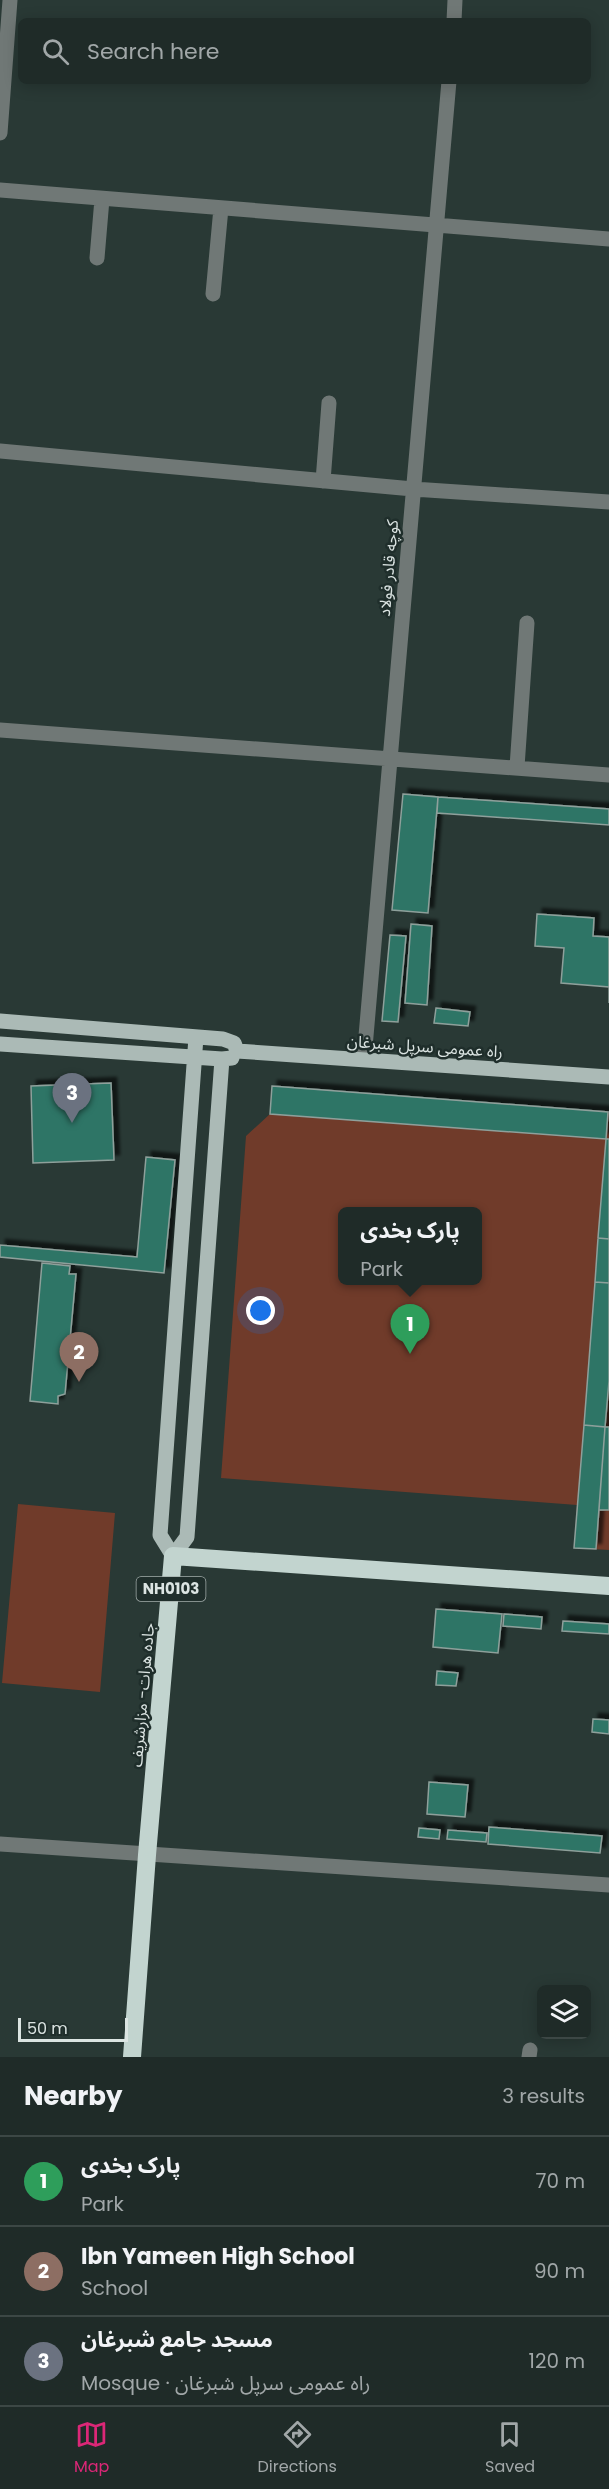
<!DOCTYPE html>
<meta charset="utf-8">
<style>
:root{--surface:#1f2b28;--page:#273330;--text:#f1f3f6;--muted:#a1a7a8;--line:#3c4745;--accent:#db2777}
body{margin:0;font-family:Poppins,"Noto Sans Arabic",sans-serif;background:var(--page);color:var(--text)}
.controls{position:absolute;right:18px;bottom:18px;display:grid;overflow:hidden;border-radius:9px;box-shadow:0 3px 15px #0003}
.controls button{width:54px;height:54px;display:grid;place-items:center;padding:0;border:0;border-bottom:2px solid var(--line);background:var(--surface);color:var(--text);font:30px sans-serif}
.scale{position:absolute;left:18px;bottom:15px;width:110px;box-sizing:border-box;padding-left:6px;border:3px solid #dbe4e2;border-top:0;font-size:16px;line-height:21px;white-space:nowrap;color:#dbe4e2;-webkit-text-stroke:4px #1f2e2b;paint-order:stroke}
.you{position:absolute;left:261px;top:1311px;width:21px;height:21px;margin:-15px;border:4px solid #fff;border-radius:50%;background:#1a73e8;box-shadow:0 0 0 9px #1a73e833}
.badge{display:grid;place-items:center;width:39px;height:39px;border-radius:50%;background:var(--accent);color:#fff;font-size:20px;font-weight:700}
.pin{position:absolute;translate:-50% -50px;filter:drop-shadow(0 2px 3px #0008)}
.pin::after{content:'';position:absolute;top:32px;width:21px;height:18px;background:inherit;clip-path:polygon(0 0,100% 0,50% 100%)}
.popup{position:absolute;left:338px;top:1207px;width:144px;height:78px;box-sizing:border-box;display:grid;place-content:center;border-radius:9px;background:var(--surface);filter:drop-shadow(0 2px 4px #0005);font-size:20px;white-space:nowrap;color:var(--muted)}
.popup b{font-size:22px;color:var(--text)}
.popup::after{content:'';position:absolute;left:50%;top:100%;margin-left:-12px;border:12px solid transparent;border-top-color:var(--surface)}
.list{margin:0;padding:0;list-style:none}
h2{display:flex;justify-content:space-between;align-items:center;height:78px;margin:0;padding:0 24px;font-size:26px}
h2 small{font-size:20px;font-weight:400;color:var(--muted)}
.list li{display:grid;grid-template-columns:39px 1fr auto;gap:18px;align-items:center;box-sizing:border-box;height:90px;padding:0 24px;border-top:2px solid var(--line)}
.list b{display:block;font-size:22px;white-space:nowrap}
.list p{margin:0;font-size:20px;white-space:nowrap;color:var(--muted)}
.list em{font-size:20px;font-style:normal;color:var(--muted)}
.icon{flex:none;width:33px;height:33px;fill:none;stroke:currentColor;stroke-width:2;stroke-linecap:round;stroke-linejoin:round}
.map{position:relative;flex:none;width:609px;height:2057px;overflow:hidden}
.search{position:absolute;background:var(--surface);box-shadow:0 3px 15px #0003;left:18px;right:18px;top:18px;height:66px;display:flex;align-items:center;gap:15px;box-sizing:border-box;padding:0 21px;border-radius:9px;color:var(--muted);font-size:22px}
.sheet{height:348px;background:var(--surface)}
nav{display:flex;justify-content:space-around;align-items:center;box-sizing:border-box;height:84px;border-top:2px solid var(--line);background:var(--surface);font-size:16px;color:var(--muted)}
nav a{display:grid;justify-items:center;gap:3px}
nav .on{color:var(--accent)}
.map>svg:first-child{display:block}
</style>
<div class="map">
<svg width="609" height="2057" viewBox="0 0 609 2057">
<defs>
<filter id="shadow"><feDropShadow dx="5.5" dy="-5.5" stdDeviation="1.5" flood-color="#0009"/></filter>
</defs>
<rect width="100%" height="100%" fill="#293935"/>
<path fill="#703b2a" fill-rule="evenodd" d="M 272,1086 L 609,1112 L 609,1550 L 574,1548 L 577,1505 L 221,1478 L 246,1136 L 270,1114 ZM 342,1212 L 478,1212 L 478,1280 L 342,1280 Z
M 18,1504 L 115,1513 L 100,1692 L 2,1683 Z"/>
<path fill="#2e7466" stroke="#8ea09b" stroke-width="1.5" filter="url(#shadow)" d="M 403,794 L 438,797 L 428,913 L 392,910 Z
M 438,797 L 609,809 L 609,825 L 437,813 Z
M 537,914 L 594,918 L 593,936 L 609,937 L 609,1003 L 609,987 L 561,983 L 564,948 L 535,946 Z
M 411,924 L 432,926 L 427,1005 L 405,1003 Z
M 390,935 L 406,936 L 398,1022 L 382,1021 Z
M 436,1008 L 470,1012 L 468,1026 L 434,1023 Z
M 111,1083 L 114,1160 L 33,1163 L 31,1086 Z
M 272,1086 L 608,1112 L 606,1139 L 270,1114 Z
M 606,1139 L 609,1139 L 609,1239 L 598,1238 Z
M 146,1157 L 175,1160 L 164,1273 L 0,1257 L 0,1245 L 137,1257 Z
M 598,1238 L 609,1239 L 609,1283 L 595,1282 Z
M 42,1263 L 70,1266 L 69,1274 L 76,1274 L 65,1394 L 58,1396 L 58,1404 L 30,1401 Z
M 595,1282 L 609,1283 L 609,1381 L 605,1427 L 584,1425 Z
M 584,1425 L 605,1427 L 596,1549 L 574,1548 Z
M 605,1427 L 609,1427 L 609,1510 L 599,1510 Z
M 436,1609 L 502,1614 L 498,1653 L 433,1647 Z
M 504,1614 L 542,1617 L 541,1629 L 503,1626 Z
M 563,1621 L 609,1624 L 609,1634 L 562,1631 Z
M 437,1671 L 458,1673 L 456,1686 L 436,1685 Z
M 593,1719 L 609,1720 L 609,1734 L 592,1732 Z
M 429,1782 L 468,1785 L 465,1817 L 427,1814 Z
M 489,1827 L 602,1836 L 600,1853 L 488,1844 Z
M 419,1828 L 440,1830 L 439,1839 L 418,1837 Z
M 448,1830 L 487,1833 L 486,1842 L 447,1839 Z"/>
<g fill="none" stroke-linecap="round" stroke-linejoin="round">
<path stroke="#707876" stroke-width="15" d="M 454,21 L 455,0
M 0,133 L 10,0
M 0,190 L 609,239
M 97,258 L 102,199
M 213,294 L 221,208
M 0,451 L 413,489 L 609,502
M 323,481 L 329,403
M 0,730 L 609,775
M 517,767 L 527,623
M 364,1059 L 449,81
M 0,1844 L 609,1885
M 529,2057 L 530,2050"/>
<path stroke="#abbab6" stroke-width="15" d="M 0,1021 L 223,1039 L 234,1043 L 237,1051
M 196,1037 L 160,1535 L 173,1556 L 187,1537 L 222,1059
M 0,1044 L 222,1059 L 232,1058
M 237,1051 L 609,1077"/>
<path stroke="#c2d4cf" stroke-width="18" d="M 132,2057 L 147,1855 L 173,1556 L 609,1586"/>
</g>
<g text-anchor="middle" stroke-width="5" stroke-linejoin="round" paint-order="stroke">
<rect fill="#1f2e2b" stroke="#a3adab" stroke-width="1.5" x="136.5" y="1577" width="69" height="24" rx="4.5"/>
<g font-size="15" font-weight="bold" fill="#dbe4e2">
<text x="171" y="1594">NH0103</text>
</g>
<g font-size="16" fill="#dbe4e2" stroke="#1f2e2b">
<text transform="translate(388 568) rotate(-85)" y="6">کوچه قادر فولاد</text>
<text transform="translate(425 1046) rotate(4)" y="6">راه عمومی سرپل شبرغان</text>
<text transform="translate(142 1695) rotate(-85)" y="6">جاده هرات- مزارشریف</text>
</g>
</g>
</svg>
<div class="controls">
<button><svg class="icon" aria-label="layers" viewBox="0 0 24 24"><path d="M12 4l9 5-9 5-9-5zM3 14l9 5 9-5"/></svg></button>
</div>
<div class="scale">50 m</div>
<div class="you"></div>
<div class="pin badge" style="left:410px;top:1354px;background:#2e9e5b">1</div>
<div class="popup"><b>پارک بخدی</b>Park</div>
<div class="pin badge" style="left:79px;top:1382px;background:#8d6e63">2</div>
<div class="pin badge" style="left:72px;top:1123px;background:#6b7280">3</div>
<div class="search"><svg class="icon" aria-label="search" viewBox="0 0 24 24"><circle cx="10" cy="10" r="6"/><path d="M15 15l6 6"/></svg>Search here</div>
</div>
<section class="sheet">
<h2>Nearby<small>3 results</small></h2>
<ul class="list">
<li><span class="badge" style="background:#2e9e5b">1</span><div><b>پارک بخدی</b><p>Park</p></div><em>70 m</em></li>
<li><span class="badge" style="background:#8d6e63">2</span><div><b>Ibn Yameen High School</b><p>School</p></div><em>90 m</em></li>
<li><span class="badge" style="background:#6b7280">3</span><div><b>مسجد جامع شبرغان</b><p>Mosque · راه عمومی سرپل شبرغان</p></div><em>120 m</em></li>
</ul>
</section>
<nav>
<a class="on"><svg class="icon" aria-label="map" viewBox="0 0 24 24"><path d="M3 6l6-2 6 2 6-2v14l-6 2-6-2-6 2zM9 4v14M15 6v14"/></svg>Map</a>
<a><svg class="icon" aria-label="directions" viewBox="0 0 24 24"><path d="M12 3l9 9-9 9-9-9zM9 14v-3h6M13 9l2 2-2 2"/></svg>Directions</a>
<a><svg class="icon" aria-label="saved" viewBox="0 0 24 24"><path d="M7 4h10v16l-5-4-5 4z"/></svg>Saved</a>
</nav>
